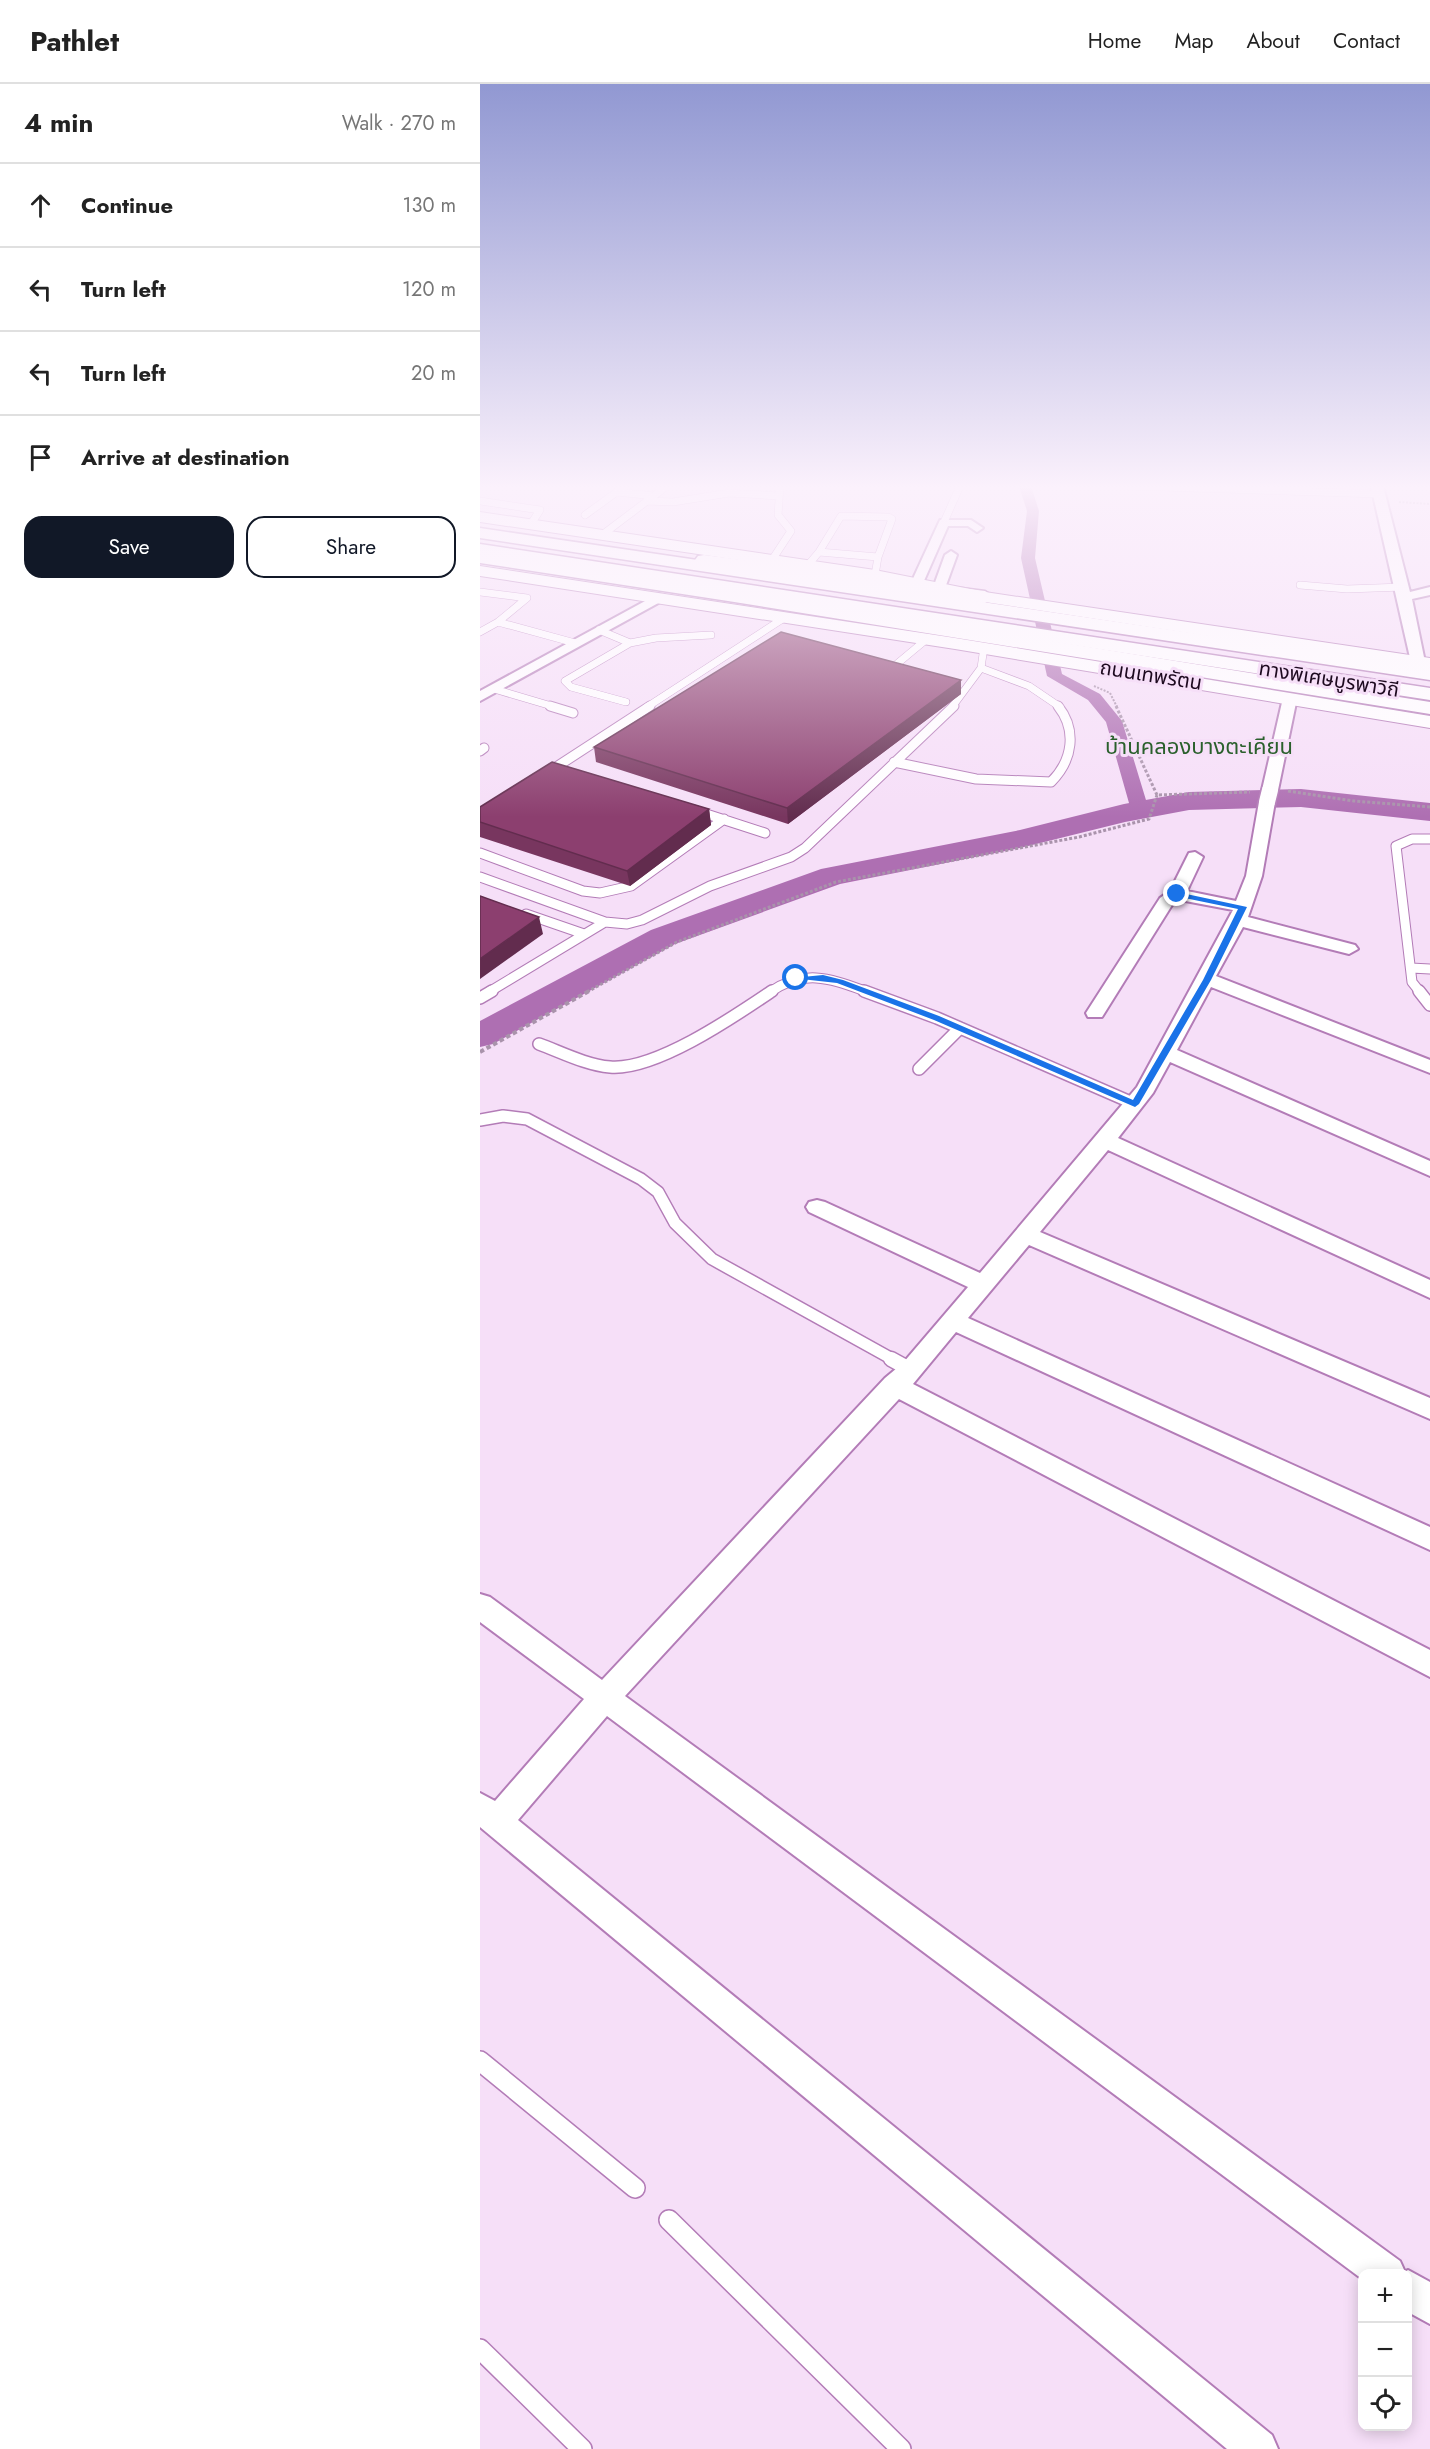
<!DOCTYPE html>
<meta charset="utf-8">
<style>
:root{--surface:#fff;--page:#f6f6f6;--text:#222;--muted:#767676;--line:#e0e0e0;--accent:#111827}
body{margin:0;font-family:Jost,"Noto Sans Thai",sans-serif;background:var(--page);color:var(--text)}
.controls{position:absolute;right:18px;bottom:18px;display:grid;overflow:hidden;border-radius:12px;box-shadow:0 3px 15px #0003}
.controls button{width:54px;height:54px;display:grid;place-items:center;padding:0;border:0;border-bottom:2px solid var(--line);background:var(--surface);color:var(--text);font:30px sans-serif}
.stop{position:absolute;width:18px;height:18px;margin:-14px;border:4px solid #1a73e8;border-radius:50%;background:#fff}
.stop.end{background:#1a73e8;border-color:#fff;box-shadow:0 2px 6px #0008}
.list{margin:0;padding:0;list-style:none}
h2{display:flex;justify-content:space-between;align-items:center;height:78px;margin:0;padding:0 24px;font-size:26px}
h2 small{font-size:20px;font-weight:400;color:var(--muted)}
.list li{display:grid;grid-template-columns:39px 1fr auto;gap:18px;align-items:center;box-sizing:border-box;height:84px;padding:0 24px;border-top:2px solid var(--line)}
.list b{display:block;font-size:22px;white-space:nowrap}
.list em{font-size:20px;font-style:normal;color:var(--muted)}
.actions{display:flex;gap:12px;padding:18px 24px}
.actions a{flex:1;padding:14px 0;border:2px solid var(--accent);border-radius:18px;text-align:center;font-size:21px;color:var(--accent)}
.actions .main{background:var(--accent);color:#fff}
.icon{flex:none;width:33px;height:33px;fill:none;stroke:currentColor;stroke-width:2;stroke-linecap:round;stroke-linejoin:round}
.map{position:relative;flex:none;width:950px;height:2365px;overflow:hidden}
header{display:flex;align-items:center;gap:36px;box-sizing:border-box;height:84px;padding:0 30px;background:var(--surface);border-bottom:2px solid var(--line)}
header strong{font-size:28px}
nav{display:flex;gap:33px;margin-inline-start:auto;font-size:21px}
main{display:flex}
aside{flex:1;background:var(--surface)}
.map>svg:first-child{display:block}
</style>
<header>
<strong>Pathlet</strong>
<nav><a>Home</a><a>Map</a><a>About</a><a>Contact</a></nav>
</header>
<main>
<aside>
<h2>4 min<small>Walk · 270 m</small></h2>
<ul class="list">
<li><svg class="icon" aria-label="ahead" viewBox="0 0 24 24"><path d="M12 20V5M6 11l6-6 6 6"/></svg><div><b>Continue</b></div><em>130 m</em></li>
<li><svg class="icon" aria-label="left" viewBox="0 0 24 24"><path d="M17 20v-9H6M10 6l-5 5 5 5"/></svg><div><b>Turn left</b></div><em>120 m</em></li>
<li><svg class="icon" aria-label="left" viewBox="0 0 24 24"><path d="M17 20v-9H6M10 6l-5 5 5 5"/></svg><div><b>Turn left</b></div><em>20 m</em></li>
<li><svg class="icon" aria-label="arrive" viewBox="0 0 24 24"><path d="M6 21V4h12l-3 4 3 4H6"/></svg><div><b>Arrive at destination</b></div></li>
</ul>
<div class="actions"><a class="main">Save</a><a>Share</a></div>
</aside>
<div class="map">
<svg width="950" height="2365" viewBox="0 0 950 2365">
<rect width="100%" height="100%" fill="#f6dff8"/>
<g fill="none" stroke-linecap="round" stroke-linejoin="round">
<path fill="#ae6fb2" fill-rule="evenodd" d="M 539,402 L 551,402 L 559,427 L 555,474 L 582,590 L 620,610 L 642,637 L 669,726 L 666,730 L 660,731 L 651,726 L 626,638 L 608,616 L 567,592 L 541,474 L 547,427 Z"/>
<path fill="#ae6fb2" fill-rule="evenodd" d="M 821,705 L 950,719 L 950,737 L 821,723 L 709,726 L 645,738 L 540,764 L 360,800 L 195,860 L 13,960 L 0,963 L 0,937 L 171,846 L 341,785 L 540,746 L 644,720 L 709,708 Z"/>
<defs>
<path id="service-far4" d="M 648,402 L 899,410
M 137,408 L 174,412
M 0,417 L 60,426 L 51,440
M 167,417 L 193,418 L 249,409 L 299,412
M 105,431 L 145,402
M 464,438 L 480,402
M 122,451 L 187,402
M 339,468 L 361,432 L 408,433 L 412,435 L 398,473
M 292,476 L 311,447 L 298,431 L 300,402
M 328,481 L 339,468 L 398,473 L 395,491
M 820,501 L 867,505 L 923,503
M 0,508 L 47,514 L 18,538 L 0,548
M 18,538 L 95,559
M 119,546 L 150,559
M 412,584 L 448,554
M 501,584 L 549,602 L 580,623
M 14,605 L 75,623
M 146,618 L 91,603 L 85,597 L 150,559 L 176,554 L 231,551
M 167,623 L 304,534
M 472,623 L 501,584 L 504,563"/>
<path id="service-far3" d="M 70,622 L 93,629
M 0,667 L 4,664
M 414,678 L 496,695 L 571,698 C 593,676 597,646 578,622
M 67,689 L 170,622
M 214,726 L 285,749
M 0,769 L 103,807 L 120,809 L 151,802 L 244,735
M 0,793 L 125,838 L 147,840 L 162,836 L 230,802 L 311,773 L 325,764 L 474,622
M 46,830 L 104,850
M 931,884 L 950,885
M 9,908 L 125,838
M 290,908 C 326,884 351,895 388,908
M 940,908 L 932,898 L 916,762 L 932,755 L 950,755"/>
<path id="service-far2" d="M 384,907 L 457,934 L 655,1020
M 939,907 L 950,921
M 0,914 L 12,907
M 59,960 C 81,968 106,981 130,983 C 175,987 255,932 292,907
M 439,985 L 480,944
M 0,1036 L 23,1032 L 47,1035 L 161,1095 L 178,1108 L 195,1139 L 232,1175 L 414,1276"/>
<path id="service-far1" d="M 411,1275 L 431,1286"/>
<path id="service" d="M 0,1977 L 155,2104
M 189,2136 L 421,2365
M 0,2265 L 102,2365"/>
<path id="minor" d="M 891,402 L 903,402 L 930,508 L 950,503 L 950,511 L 932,515 L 945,578 L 943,581 L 938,582 L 931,578 Z
M 460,436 L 491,436 L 503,444 L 497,448 L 488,442 L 468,442 L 443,499 L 441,502 L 433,502 L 431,499 Z
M 471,467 L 477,471 L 465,504 L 463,507 L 455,507 L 453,504 L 465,471 Z
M 178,510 L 182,511 L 182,517 L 0,617 L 0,607 Z
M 810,610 L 817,614 L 798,706 L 790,711 L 782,706 L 803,614 Z
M 787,713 L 795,718 L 782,792 L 768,833 L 875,861 L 878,865 L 869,870 L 763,843 L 736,892 L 950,976 L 950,989 L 731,903 L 697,966 L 950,1077 L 950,1092 L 690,978 L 673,1009 L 638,1054 L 950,1196 L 950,1214 L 628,1066 L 560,1148 L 950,1314 L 950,1335 L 549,1161 L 488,1234 L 950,1443 L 950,1466 L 476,1248 L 433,1300 L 950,1566 L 950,1593 L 419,1315 L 145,1612 L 920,2177 L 925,2188 L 928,2186 L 950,2198 L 950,2240 L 928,2228 L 928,2190 L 882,2190 L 882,2195 L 127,1632 L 38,1736 L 792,2351 L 798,2365 L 747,2365 L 0,1743 L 0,1709 L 15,1717 L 104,1615 L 0,1538 L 0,1510 L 10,1513 L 122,1596 L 405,1294 L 423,1279 L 488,1203 L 329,1128 L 326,1123 L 329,1118 L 337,1116 L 345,1118 L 500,1189 L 657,1003 L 753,826 L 700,816 L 692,821 L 622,933 L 608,933 L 606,929 L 680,814 L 690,807 L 709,769 L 715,768 L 723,773 L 707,807 L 756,817 L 766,792 L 779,718 Z"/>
<path id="secondary" d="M 0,428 L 395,486 L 505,508 L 950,574 L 950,586 L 505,518 L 395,496 L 0,438 Z
M 0,482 L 475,554 L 950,632 L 950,644 L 475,565 L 0,492 Z"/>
<path id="trunk" d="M 0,444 L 950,584 L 950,596 L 0,454 Z
M 0,469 L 248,505 L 950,618 L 950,630 L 248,517 L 0,479 Z"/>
<path id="motorway" d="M 0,460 L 950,604 L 950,616 L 0,470 Z
M 224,471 L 505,507 L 514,513 L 505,519 L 218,480 L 215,476 L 218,472 Z"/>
</defs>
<use href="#service-far4" stroke="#b37cb7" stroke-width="8"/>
<use href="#service-far3" stroke="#b37cb7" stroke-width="11"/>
<use href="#service-far2" stroke="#b37cb7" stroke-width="14"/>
<use href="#service-far1" stroke="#b37cb7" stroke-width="17"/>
<use href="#service" stroke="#b37cb7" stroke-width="22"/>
<use href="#minor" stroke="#b37cb7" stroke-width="4"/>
<use href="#secondary" stroke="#b37cb7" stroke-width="2"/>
<use href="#trunk" stroke="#b37cb7" stroke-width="3"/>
<use href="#motorway" stroke="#b37cb7" stroke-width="3"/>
<path stroke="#a993ab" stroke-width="2" stroke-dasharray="2 1.5" stroke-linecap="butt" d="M 919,418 L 950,420
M 614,602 L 630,609 L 637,623"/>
<path stroke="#a993ab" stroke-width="3" stroke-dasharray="3 2" stroke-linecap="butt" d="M 636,622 L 677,711 L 770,708
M 808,707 L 874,717 L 950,723
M 107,908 L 197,858 L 356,798 L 599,753 L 669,735 L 677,711"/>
<path stroke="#a993ab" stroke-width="4" stroke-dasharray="4.5 3" stroke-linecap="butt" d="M 0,968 L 109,907"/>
<use href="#service-far4" stroke="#fff" stroke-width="7"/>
<use href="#service-far3" stroke="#fff" stroke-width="9"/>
<use href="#service-far2" stroke="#fff" stroke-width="11"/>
<use href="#service-far1" stroke="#fff" stroke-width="14"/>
<use href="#service" stroke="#fff" stroke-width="19"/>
<use href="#minor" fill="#fff" fill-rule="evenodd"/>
<use href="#secondary" fill="#fff" fill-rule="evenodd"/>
<use href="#trunk" fill="#fff" fill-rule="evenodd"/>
<use href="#motorway" fill="#fff" fill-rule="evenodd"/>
<defs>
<path id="minor-bridge" d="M 787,718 L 790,706"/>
</defs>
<use href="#minor-bridge" stroke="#b37cb7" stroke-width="19" stroke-linecap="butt"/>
<use href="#minor-bridge" stroke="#fff" stroke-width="16"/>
</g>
<path fill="#78365f" d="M 481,596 L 481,610 L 308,740 L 116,678 L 114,663 Z
M 0,723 L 229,725 L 231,741 L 150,802 L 0,753 Z"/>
<path fill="#622c4e" d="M 481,596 L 481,610 L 308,740 L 307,724 Z
M 229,725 L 231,741 L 150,802 L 147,787 Z
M 59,833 L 63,850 L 0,895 L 0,875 Z"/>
<path fill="#8c3f6f" stroke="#622c4e" stroke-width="1.5" d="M 301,548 L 481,596 L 307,724 L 114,663 Z
M 72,678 L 229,725 L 147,787 L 0,738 L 0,723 Z
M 0,812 L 59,833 L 0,875 Z"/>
<linearGradient id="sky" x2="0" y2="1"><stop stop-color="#9198d2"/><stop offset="0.55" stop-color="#fbf1fc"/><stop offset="1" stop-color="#fbf1fc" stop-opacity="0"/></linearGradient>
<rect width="950" height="733" fill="url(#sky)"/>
<path fill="#1a73e8" d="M 697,808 L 767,823 L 731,896 L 659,1020 L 655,1023 L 454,936 L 357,899 L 312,894 L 343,891 L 363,896 L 459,932 L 653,1016 L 723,896 L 758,825 L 695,812 Z"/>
<g text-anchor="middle" stroke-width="6" stroke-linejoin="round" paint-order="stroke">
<g font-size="20" fill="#1d091f" stroke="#f6dff8">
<text transform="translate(671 591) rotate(9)" y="7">ถนนเทพรัตน</text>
<text transform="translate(849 595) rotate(9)" y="7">ทางพิเศษบูรพาวิถี</text>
</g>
<g font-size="22" fill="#2a602c" stroke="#f6dff8">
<text x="719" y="670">บ้านคลองบางตะเคียน</text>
</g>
</g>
</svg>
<div class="controls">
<button>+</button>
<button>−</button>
<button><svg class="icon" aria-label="locate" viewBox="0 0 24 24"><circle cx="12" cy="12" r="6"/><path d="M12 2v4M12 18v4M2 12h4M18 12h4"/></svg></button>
</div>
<div class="stop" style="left:316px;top:894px"></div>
<div class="stop end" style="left:697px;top:810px"></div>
</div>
</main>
